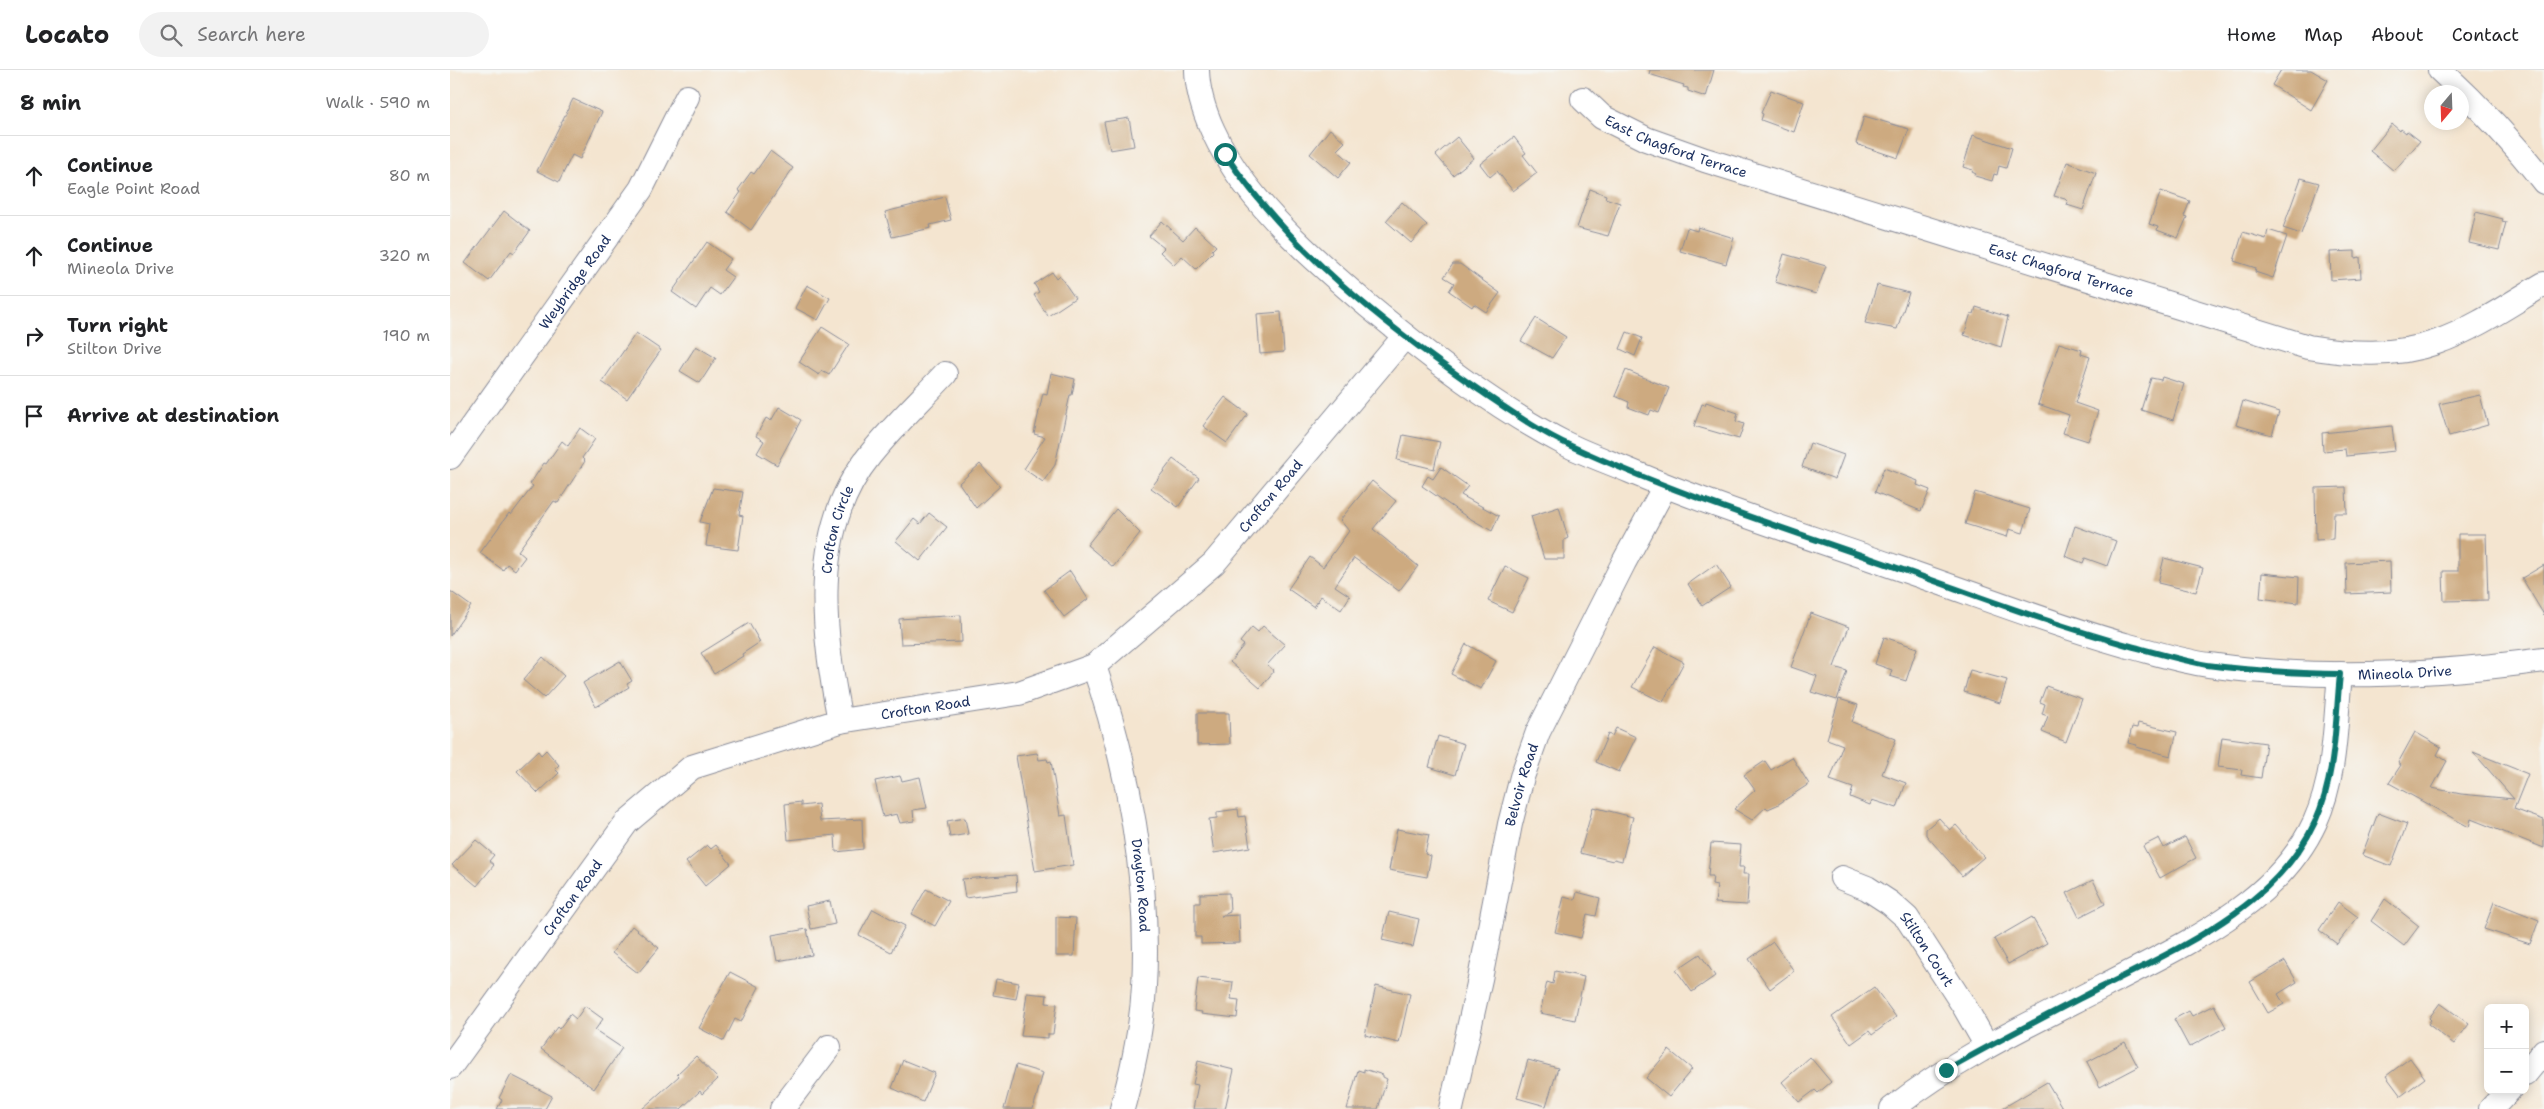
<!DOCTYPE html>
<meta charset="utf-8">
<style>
:root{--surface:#fff;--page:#f2f2f2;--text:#202124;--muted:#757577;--line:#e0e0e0}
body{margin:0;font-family:"Shantell Sans",sans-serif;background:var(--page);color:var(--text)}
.controls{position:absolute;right:15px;bottom:15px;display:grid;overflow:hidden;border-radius:8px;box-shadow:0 2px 12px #0003}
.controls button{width:45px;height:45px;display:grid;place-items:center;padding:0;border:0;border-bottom:1px solid var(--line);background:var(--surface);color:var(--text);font:25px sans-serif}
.compass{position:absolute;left:1974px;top:15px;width:45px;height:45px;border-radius:50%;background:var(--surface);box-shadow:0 2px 12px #0003;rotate:199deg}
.stop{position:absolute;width:15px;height:15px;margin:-11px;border:4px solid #0f766e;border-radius:50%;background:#fff}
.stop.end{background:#0f766e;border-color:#fff;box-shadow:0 1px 5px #0008}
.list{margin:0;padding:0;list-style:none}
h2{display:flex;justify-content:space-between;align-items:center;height:65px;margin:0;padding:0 20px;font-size:21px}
h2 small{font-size:16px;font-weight:400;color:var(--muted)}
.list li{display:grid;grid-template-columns:32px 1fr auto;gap:15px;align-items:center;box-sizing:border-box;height:80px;padding:0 20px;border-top:1px solid var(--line)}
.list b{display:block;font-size:19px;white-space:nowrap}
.list p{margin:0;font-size:16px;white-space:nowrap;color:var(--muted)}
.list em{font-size:16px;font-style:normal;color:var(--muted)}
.icon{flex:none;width:28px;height:28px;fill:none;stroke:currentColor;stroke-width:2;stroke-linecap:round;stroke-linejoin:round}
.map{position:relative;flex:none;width:2094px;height:1039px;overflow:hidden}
header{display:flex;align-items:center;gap:30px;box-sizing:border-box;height:70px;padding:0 25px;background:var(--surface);border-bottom:1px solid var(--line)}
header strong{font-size:24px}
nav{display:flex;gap:28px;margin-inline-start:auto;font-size:18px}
.search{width:350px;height:45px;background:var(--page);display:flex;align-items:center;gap:12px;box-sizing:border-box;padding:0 18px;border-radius:28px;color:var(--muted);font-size:19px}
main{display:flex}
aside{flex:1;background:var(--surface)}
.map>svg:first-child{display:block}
</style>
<header>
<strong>Locato</strong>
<div class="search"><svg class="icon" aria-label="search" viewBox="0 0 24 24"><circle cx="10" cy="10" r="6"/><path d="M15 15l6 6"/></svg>Search here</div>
<nav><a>Home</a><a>Map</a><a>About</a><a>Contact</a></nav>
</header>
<main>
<aside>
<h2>8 min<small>Walk · 590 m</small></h2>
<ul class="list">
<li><svg class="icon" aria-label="ahead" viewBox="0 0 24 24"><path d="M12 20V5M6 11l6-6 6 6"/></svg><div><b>Continue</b><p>Eagle Point Road</p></div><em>80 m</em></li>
<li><svg class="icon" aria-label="ahead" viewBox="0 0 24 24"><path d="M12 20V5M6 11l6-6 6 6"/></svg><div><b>Continue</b><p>Mineola Drive</p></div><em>320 m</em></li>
<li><svg class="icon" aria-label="right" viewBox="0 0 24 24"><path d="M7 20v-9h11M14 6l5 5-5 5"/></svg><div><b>Turn right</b><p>Stilton Drive</p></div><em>190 m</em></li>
<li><svg class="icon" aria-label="arrive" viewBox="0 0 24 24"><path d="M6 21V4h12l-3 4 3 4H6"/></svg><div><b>Arrive at destination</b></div></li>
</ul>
</aside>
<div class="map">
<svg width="2094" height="1039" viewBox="0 0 2094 1039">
<rect width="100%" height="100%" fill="#f6f6f2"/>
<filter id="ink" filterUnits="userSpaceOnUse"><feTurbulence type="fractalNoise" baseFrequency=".02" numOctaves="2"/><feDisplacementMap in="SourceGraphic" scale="10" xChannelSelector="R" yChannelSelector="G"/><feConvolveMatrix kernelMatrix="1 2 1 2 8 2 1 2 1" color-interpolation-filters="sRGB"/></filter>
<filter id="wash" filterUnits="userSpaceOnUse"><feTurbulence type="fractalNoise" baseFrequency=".0096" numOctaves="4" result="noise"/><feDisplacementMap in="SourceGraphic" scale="20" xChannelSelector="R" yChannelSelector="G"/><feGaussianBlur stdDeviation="1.12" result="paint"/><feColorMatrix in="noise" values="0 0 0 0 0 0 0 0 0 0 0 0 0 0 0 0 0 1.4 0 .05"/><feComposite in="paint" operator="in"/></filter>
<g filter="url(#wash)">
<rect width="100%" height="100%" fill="#f4e5d0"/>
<g id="blocks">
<path fill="#cdaa80" d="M 1200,0 L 1264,0 L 1256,27 L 1238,21 L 1238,18 L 1233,17 L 1234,15 L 1199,4 Z
M 1831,0 L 1861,0 L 1878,10 L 1861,40 L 1822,15 Z
M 1321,20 L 1354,32 L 1344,62 L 1311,50 L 1313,44 L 1311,43 Z
M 123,29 L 152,42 L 130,89 L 122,85 L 109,112 L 87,101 Z
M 1414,46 L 1459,59 L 1448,88 L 1406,74 Z
M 679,48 L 684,76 L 660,80 L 654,52 Z
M 1942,54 L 1950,61 L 1951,59 L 1956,63 L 1957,61 L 1970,71 L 1944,101 L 1920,81 Z
M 880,59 L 895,72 L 887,80 L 901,92 L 888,108 L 860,84 Z
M 1523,65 L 1562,78 L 1556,98 L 1549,96 L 1547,105 L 1544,104 L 1542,111 L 1525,106 L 1526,104 L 1522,102 L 1523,100 L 1513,97 Z
M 1007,67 L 1024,88 L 1003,105 L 986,85 Z
M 1064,67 L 1076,83 L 1073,85 L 1087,103 L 1063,121 L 1047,101 L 1040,107 L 1030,94 Z
M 320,81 L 343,98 L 301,160 L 277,142 L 291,122 L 288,120 L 301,102 L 304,104 Z
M 1617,92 L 1646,103 L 1633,140 L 1617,135 L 1618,132 L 1615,129 L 1604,126 Z
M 1851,108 L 1869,113 L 1851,164 L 1833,158 Z
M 1140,119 L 1156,125 L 1155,128 L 1170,133 L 1158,166 L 1127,158 Z
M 1711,121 L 1740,131 L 1734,146 L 1737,147 L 1728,168 L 1707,160 L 1708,157 L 1699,154 Z
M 495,127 L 501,150 L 480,155 L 481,158 L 442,167 L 435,142 Z
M 952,132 L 977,155 L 961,173 L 936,151 Z
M 54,141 L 80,161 L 64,183 L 61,181 L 39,211 L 15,193 Z
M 2026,142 L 2053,149 L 2052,151 L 2056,152 L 2049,180 L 2019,173 Z
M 712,151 L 733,170 L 745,157 L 766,176 L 762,180 L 763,182 L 746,199 L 732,186 L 724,195 L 710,182 L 714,178 L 699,166 Z
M 1248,157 L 1284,168 L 1276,194 L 1230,181 L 1237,158 L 1247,161 Z
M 1818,160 L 1837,166 L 1823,208 L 1805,202 L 1806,198 L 1784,191 L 1793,162 L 1816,169 Z
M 257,172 L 281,189 L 273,200 L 283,207 L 270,225 L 260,218 L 246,239 L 222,222 Z
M 1905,181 L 1905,188 L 1910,187 L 1911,208 L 1881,210 L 1880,182 Z
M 1334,184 L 1376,196 L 1366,224 L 1325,212 Z
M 1003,194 L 1010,194 L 1050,223 L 1036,242 L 1024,234 L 1022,237 L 999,221 L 1004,213 L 994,207 Z
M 602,202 L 606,208 L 609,205 L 625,228 L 598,246 L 584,225 L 589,222 L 584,214 Z
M 357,215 L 380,228 L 368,250 L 345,238 Z
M 1427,215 L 1459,223 L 1447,259 L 1415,253 Z
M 1526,237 L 1558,247 L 1551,277 L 1514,265 L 1521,243 L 1524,244 Z
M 831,242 L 834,282 L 810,284 L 807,244 Z
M 1086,248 L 1116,267 L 1102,288 L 1071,271 Z
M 372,257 L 399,274 L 379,305 L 372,301 L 369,305 L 349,292 Z
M 1177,262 L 1192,268 L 1185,286 L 1170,279 Z
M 186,263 L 211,280 L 177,329 L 152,312 Z
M 1609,273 L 1632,280 L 1631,284 L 1640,287 L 1625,333 L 1648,341 L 1638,371 L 1613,363 L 1619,345 L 1588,334 Z
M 246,276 L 266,288 L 250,313 L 230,301 Z
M 1176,300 L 1219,318 L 1209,343 L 1201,340 L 1199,345 L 1178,337 L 1179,332 L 1165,326 Z
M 601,303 L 625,309 L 622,325 L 620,325 L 605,395 L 593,412 L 574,399 L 595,367 L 584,364 L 593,323 L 597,324 Z
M 1712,307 L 1734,314 L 1723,350 L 1691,340 L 1701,308 L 1711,310 Z
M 2030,325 L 2038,355 L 1999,366 L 1989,334 Z
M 775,327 L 798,344 L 777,373 L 753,356 Z
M 1793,331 L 1829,342 L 1822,365 L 1786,355 Z
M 1256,332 L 1288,343 L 1286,351 L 1294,354 L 1289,369 L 1244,356 L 1252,334 L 1255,335 Z
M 329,337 L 351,350 L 327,395 L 307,383 L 314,371 L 306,366 L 316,348 L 321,351 Z
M 1942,356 L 1945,381 L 1896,386 L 1895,379 L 1873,381 L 1872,363 Z
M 130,358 L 145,369 L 132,388 L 135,391 L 108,433 L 104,431 L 68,481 L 75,487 L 65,500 L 57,494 L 53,500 L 30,483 L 59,443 L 61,445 L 83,416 L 80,414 L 94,393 L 96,394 L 112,371 L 118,376 Z
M 953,365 L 990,372 L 984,399 L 947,390 Z
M 1360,373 L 1394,385 L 1385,409 L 1352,397 Z
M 723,389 L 749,408 L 728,437 L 701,418 Z
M 530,394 L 550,416 L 526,438 L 509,413 Z
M 991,397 L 1018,416 L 1011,425 L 1049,446 L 1042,461 L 1014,445 L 972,416 L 978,406 L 983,409 Z
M 1434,398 L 1468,411 L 1467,415 L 1480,420 L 1471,441 L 1425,422 Z
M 922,411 L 946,431 L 923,459 L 968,496 L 949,521 L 904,488 L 885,516 L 900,526 L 891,540 L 871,526 L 864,537 L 838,519 L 860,487 L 873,497 L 899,461 L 890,450 Z
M 1896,417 L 1897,443 L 1884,443 L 1883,469 L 1866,470 L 1865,418 Z
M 263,418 L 293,422 L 289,445 L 293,446 L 288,480 L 256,476 L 259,454 L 250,452 Z
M 1525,422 L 1580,439 L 1573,463 L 1559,459 L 1557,467 L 1515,454 Z
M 1109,437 L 1118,468 L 1114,470 L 1114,489 L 1094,489 L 1081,446 Z
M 666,439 L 690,463 L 663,497 L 637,475 Z
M 479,443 L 497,457 L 470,491 L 446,471 L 464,449 L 470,454 Z
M 1625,456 L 1666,471 L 1657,496 L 1635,488 L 1633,493 L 1615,486 Z
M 2008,464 L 2036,464 L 2038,530 L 1994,531 L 1993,501 L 2008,501 Z
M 1714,488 L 1753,498 L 1746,522 L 1708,513 Z
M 1940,491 L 1941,522 L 1897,524 L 1896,493 Z
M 1266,494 L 1281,517 L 1252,536 L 1238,514 Z
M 2094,495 L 2094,545 L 2072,508 Z
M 1055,496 L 1079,508 L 1062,542 L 1038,531 Z
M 620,501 L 638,529 L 614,547 L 594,520 Z
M 1812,503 L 1849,507 L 1848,533 L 1810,528 Z
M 0,521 L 21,536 L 0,566 Z
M 1361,543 L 1399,557 L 1384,597 L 1397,601 L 1387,630 L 1361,622 L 1367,606 L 1341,597 Z
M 511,545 L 512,572 L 451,574 L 449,549 Z
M 299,553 L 310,572 L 292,584 L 293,586 L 264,604 L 251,583 Z
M 813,556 L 835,575 L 817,595 L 824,601 L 810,618 L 780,592 L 794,575 L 790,572 L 802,557 L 808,562 Z
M 1434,567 L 1467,578 L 1456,611 L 1440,606 L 1442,600 L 1425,594 Z
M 1016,574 L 1046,591 L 1031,619 L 1001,604 Z
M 1205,577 L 1234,592 L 1213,632 L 1182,617 Z
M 93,587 L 114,606 L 94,628 L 73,610 Z
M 170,591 L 182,611 L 177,614 L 179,617 L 146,637 L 133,613 Z
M 1520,600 L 1557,610 L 1550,633 L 1514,622 Z
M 1596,616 L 1632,629 L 1616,672 L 1592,662 L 1598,646 L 1592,644 L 1595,634 L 1590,632 Z
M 1389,629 L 1408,635 L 1402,652 L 1446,669 L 1432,704 L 1456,713 L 1447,738 L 1422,730 L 1420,735 L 1400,727 L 1403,718 L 1380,710 L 1393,675 L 1377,669 Z
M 747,643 L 779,643 L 780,674 L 747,675 Z
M 1688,653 L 1727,662 L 1721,686 L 1686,677 L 1687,675 L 1678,673 L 1682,657 L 1687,658 Z
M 1166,658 L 1186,667 L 1169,702 L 1146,692 L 1158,664 L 1162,666 Z
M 1965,662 L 1991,677 L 1987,685 L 1997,691 L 1982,718 L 2011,724 L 2064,729 L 2023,682 L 2078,704 L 2064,739 L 2094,750 L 2094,778 L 2021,749 L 2019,757 L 1939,713 L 1951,695 L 1948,693 Z
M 988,666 L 1014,674 L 1005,705 L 979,697 Z
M 1772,667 L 1816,673 L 1811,708 L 1791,705 L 1792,700 L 1768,697 Z
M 96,680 L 109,695 L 105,699 L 109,703 L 88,723 L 67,701 L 88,681 L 91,685 Z
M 587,683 L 589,690 L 597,689 L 598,692 L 601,691 L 610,746 L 616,745 L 623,795 L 585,801 L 566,686 Z
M 1342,687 L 1359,714 L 1327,735 L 1318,739 L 1316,737 L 1302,750 L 1284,739 L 1305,720 L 1294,705 L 1315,691 L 1321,700 Z
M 450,706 L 452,711 L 470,707 L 477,738 L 463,740 L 464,751 L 450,753 L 447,744 L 433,747 L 425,711 Z
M 351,732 L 351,736 L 368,734 L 370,751 L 412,749 L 413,779 L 386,782 L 385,765 L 338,770 L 335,734 Z
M 1143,737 L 1183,747 L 1172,791 L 1164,789 L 1163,791 L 1130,783 Z
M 788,739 L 789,747 L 795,746 L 800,777 L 764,783 L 759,749 L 767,748 L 767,742 Z
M 1928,743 L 1957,754 L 1941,796 L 1912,785 Z
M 515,748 L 518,764 L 500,767 L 497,751 Z
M 1489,748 L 1500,760 L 1506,755 L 1534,787 L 1512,806 L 1476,765 L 1476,759 Z
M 947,759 L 979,765 L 975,784 L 981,786 L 977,807 L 939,800 Z
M 1735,767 L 1746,788 L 1710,808 L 1693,776 L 1709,768 L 1714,778 Z
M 26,770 L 44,785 L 39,791 L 44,795 L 27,816 L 2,795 Z
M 1261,773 L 1291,775 L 1289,797 L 1294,797 L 1293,804 L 1299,804 L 1297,835 L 1265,833 L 1267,815 L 1262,814 L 1263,806 L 1258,806 Z
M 257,775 L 261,779 L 266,775 L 281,794 L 255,816 L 236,792 Z
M 566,805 L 567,821 L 515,828 L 512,809 Z
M 1643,810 L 1655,834 L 1629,847 L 1617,823 Z
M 476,819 L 499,831 L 485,856 L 462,844 Z
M 1127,822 L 1150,828 L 1146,846 L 1137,844 L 1131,868 L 1105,862 L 1114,827 L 1125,830 Z
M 779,823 L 780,842 L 771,846 L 789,845 L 790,873 L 751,874 L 751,867 L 745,867 L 745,833 L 750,833 L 750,824 Z
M 1935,829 L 1969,856 L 1954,876 L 1921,851 Z
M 380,831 L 385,854 L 361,859 L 356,836 Z
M 1888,832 L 1908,847 L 1887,874 L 1869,860 Z
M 2044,832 L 2089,850 L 2080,874 L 2034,859 Z
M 423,839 L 455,856 L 441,882 L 409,865 Z
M 939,842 L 969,849 L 963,877 L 932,870 Z
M 606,847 L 626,848 L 624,886 L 606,886 Z
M 1582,847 L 1597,873 L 1558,894 L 1544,869 Z
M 182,856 L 209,878 L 188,903 L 162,883 Z
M 357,859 L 362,885 L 327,891 L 322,865 Z
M 1323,872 L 1344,901 L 1320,919 L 1299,889 Z
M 1250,884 L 1265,906 L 1242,922 L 1226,900 Z
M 1835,891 L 1847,912 L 1828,924 L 1834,934 L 1818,943 L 1800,912 Z
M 1105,901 L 1134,907 L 1125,950 L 1090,943 L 1097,912 L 1103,914 Z
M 280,902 L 309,917 L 291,952 L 285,949 L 274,971 L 249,958 Z
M 748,908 L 783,912 L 781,929 L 789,930 L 787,948 L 751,944 L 752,942 L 744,941 Z
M 546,909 L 569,913 L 566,929 L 543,925 Z
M 926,916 L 960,924 L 949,973 L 915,965 Z
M 1424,917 L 1446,947 L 1422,965 L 1419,961 L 1401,974 L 1382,947 Z
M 577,923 L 597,925 L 596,933 L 607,934 L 603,964 L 598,964 L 598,968 L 571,966 Z
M 1990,933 L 2019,954 L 2004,974 L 1978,954 L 1981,950 L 1979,948 Z
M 1764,935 L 1776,957 L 1739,977 L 1724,949 L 1739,941 L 1742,946 Z
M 135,936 L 153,949 L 145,960 L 172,978 L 144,1019 L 91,979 L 107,957 L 109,959 L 120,944 L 126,949 Z
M 1675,972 L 1688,997 L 1650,1017 L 1637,992 Z
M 1219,980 L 1242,999 L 1219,1027 L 1196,1008 Z
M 246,986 L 268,1009 L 252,1024 L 250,1021 L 231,1039 L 192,1039 L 229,1006 L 227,1004 Z
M 1360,987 L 1381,1012 L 1368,1023 L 1365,1020 L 1349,1032 L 1332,1012 Z
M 1960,988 L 1975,1008 L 1951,1026 L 1936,1006 Z
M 453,990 L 485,1003 L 473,1032 L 442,1018 Z
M 1078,990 L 1108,998 L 1096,1036 L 1067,1028 Z
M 748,991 L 784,1000 L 775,1039 L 743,1039 L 748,1015 L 743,1014 Z
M 566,995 L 593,1003 L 583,1039 L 554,1039 Z
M 914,999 L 933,1005 L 933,1007 L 937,1009 L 928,1039 L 897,1039 L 908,1000 L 914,1002 Z
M 61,1005 L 102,1026 L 95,1039 L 47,1039 L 52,1030 L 49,1028 Z
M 1597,1012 L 1613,1039 L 1551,1039 Z"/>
</g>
</g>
<g filter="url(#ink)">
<use href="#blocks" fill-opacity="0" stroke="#888a97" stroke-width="1"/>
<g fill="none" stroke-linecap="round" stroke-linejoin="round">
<defs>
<g id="minor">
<path id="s1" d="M 747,0 C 748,40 772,83 795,114 C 829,159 874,198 917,235 C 979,286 1044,337 1116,374 C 1136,384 1159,392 1180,401 C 1267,438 1357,466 1445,497 C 1522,523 1597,553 1675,575 C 1703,582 1730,591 1759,595 C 1870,611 1983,605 2094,590"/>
<path d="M 1990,0 C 2028,35 2063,72 2094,112"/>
<path id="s2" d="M 1133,29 L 1152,47 L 1196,69 L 1255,90 L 1858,277 C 1900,284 1945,287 1987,272 C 2024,259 2060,234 2094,214"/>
<path id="s3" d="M 0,387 L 191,119 L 237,27"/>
<path id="s4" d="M 644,596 C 678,695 700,811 694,916 C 692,958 683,999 672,1039"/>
<path id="s5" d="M 390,651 C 373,562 359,460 420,385 C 443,356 470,331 495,304"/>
<path id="s6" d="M 1392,808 L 1417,818 L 1440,833 L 1457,848 L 1514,936 L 1537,976"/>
<path id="s7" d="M 0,997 L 177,752 L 242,697 L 390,651 L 569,623 L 644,596 L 764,493 L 955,266"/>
<path d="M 2075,1004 L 2094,981"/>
<path d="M 332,1039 L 379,977"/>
<path id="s8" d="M 1001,1039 L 1030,909 L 1060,754 L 1072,707 L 1088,662 L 1174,492 L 1215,416"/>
<path d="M 1442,1039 C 1506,988 1582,953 1654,916 C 1730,876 1827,835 1865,752 C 1886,706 1885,654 1890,604"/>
<path d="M 2041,1039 L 2059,1020"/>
</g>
</defs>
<use href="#minor" stroke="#888a97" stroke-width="26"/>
<use href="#minor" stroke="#fff" stroke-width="24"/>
</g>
</g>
<g fill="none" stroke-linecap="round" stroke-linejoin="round" filter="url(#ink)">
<path stroke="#0f766e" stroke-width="6" d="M 775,84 C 839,180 935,255 1029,320 C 1059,340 1088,361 1121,376 C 1225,424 1334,458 1442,496 C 1520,523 1597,553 1677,575 C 1703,582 1730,590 1757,595 C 1801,601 1845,603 1890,604 C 1885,654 1886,706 1865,752 C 1826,837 1728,878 1650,918 C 1598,945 1547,971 1496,1000"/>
</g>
<g text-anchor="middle" stroke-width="5" stroke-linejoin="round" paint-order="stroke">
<g font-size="14" fill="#1b2f5e" stroke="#f6f6f2">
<text dy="5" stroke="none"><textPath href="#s2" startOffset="106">East Chagford Terrace</textPath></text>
<text dy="5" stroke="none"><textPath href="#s2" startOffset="511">East Chagford Terrace</textPath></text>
<text dy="5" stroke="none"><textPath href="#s3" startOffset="215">Weybridge Road</textPath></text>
<text dy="5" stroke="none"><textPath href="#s7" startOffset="1049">Crofton Road</textPath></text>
<text dy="5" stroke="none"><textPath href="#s5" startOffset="194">Crofton Circle</textPath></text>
<text dy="5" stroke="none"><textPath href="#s1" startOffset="1418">Mineola Drive</textPath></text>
<text dy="5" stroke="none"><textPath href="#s7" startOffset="629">Crofton Road</textPath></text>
<text dy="5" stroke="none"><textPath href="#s8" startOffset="332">Belvoir Road</textPath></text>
<text dy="5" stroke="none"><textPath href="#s4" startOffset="225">Drayton Road</textPath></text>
<text dy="5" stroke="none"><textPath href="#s7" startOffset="209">Crofton Road</textPath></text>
<text dy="5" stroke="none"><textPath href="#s6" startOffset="114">Stilton Court</textPath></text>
</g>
</g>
</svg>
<div class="controls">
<button>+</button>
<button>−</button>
</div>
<svg class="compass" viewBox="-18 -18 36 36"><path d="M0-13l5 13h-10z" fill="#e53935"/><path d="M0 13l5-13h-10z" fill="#757577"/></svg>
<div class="stop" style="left:775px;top:84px"></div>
<div class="stop end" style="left:1496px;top:1000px"></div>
</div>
</main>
